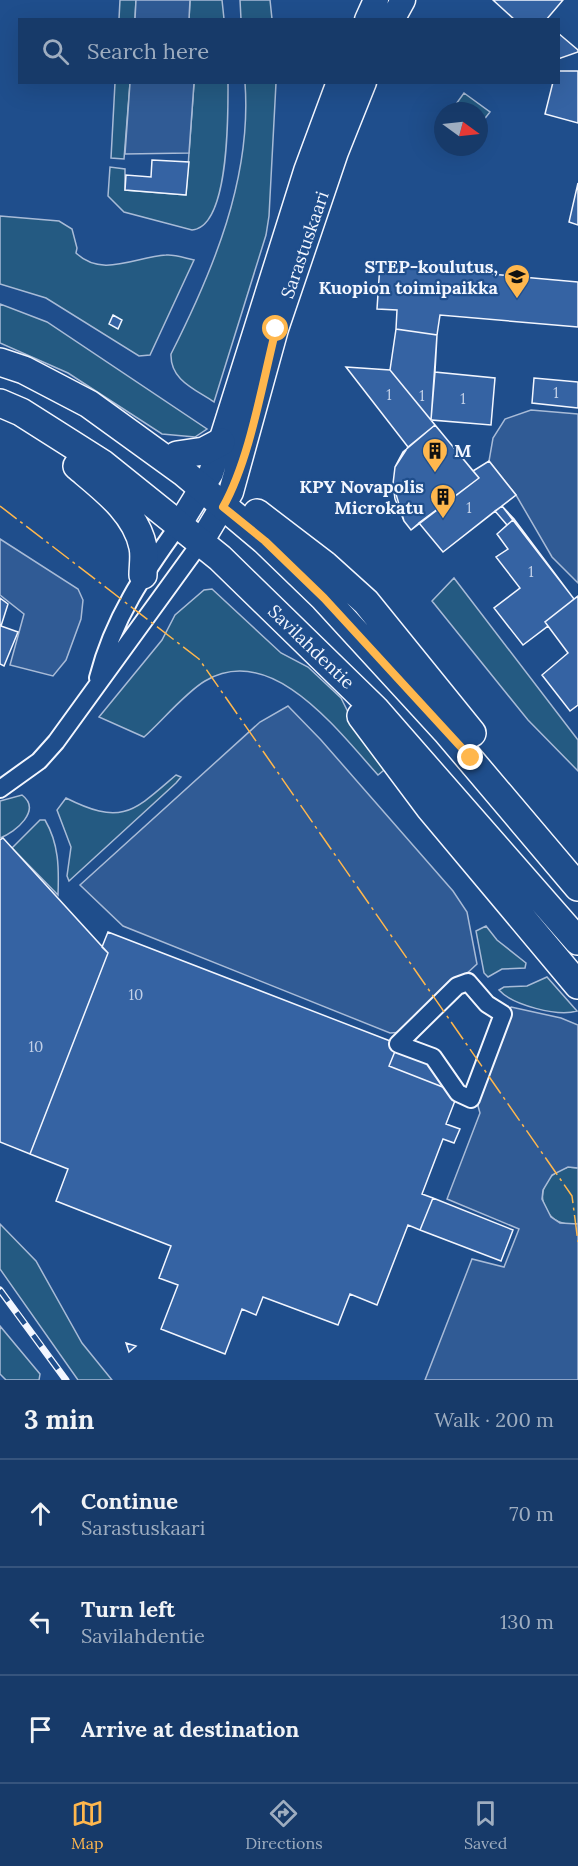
<!DOCTYPE html>
<meta charset="utf-8">
<style>
:root{--surface:#173a69;--page:#20416f;--text:#f1f3f6;--muted:#9eadc0;--line:#36547d;--accent:#ffb74d}
body{margin:0;font-family:Lora,serif;background:var(--page);color:var(--text)}
.compass{position:absolute;left:434px;top:102px;width:54px;height:54px;border-radius:50%;background:var(--surface);box-shadow:0 6px 24px #0002;rotate:105deg}
.stop{position:absolute;width:18px;height:18px;margin:-14px;border:4px solid #ffb74d;border-radius:50%;background:#fff}
.stop.end{background:#ffb74d;border-color:#fff;box-shadow:0 2px 6px #0008}
.list{margin:0;padding:0;list-style:none}
h2{display:flex;justify-content:space-between;align-items:center;height:78px;margin:0;padding:0 24px;font-size:26px}
h2 small{font-size:20px;font-weight:400;color:var(--muted)}
.list li{display:grid;grid-template-columns:39px 1fr auto;gap:18px;align-items:center;box-sizing:border-box;height:108px;padding:0 24px;border-top:2px solid var(--line)}
.list b{display:block;font-size:22px;white-space:nowrap}
.list p{margin:0;font-size:20px;white-space:nowrap;color:var(--muted)}
.list em{font-size:20px;font-style:normal;color:var(--muted)}
.icon{flex:none;width:33px;height:33px;fill:none;stroke:currentColor;stroke-width:2;stroke-linecap:round;stroke-linejoin:round}
.map{position:relative;flex:none;width:578px;height:1380px;overflow:hidden}
.search{position:absolute;background:var(--surface);box-shadow:0 6px 24px #0002;left:18px;right:18px;top:18px;height:66px;display:flex;align-items:center;gap:15px;box-sizing:border-box;padding:0 21px;border-radius:0px;color:var(--muted);font-size:22px}
.sheet{height:402px;background:var(--surface)}
nav{display:flex;justify-content:space-around;align-items:center;box-sizing:border-box;height:84px;border-top:2px solid var(--line);background:var(--surface);font-size:16px;color:var(--muted)}
nav a{display:grid;justify-items:center;gap:3px}
nav .on{color:var(--accent)}
.map>svg:first-child{display:block}
</style>
<div class="map">
<svg width="578" height="1380" viewBox="0 0 578 1380">
<rect width="100%" height="100%" fill="#1f4e8c"/>
<path fill="#245a82" stroke="#a8bbd7" stroke-width="1.5" d="M 120,0 L 136,0 L 135,19 L 119,19 Z
M 190,0 L 222,0 L 224,19 L 189,20 Z
M 240,0 L 270,0 L 272,19 L 241,19 Z
M 115,83 L 130,83 L 124,159 L 111,158 Z
M 194,83 L 228,83 C 228,112 230,227 192,230 L 124,212 L 108,196 L 110,167 L 125,169 L 125,190 L 186,195 Z
M 245,83 L 276,83 L 269,216 L 266,235 L 214,402 C 195,389 170,380 171,354 C 213,271 252,178 245,83 Z
M 464,93 L 490,112 L 479,126 L 479,111 L 451,111 Z
M 0,216 L 59,221 L 72,229 L 77,248 L 76,253 C 102,278 135,257 166,255 C 174,254 185,258 194,260 L 150,355 L 139,356 L 46,298 L 0,284 Z
M 0,304 L 47,322 L 207,429 L 195,437 L 162,434 L 68,373 L 0,343 Z
M 454,578 L 578,740 L 578,771 L 528,720 L 432,601 Z
M 212,589 L 281,653 L 308,667 L 341,698 L 354,724 L 389,766 L 378,775 C 338,731 272,641 205,681 C 186,692 161,722 144,737 L 99,717 L 162,640 L 175,615 L 204,590 Z
M 176,775 L 181,777 L 176,783 L 69,881 L 67,876 L 71,847 L 57,810 L 66,798 C 122,826 133,812 176,775 Z
M 22,795 C 42,810 16,832 0,838 L 0,801 Z
M 40,820 L 45,820 C 59,844 59,868 58,895 L 12,848 Z
M 486,926 L 497,940 L 526,963 L 525,968 L 502,969 L 488,977 L 484,973 L 476,931 Z
M 547,977 L 577,1011 C 558,1017 512,1005 499,990 L 504,987 L 527,986 Z
M 568,1167 L 578,1168 L 578,1224 C 538,1229 528,1178 568,1167 Z
M 0,1224 L 36,1261 L 82,1343 L 112,1380 L 78,1380 L 0,1269 Z
M 0,1326 L 40,1374 L 39,1380 L 6,1380 L 0,1374 Z"/>
<path fill="#305b95" stroke="#a8bbd7" stroke-width="1.5" d="M 136,0 L 190,0 L 189,19 L 135,19 Z
M 130,83 L 194,83 L 189,153 L 125,154 Z
M 531,410 L 578,414 L 578,583 L 552,557 L 516,495 L 489,461 L 493,438 L 505,419 Z
M 0,539 L 78,589 L 83,600 L 81,619 L 66,660 L 53,676 L 10,665 L 24,614 L 0,595 Z
M 288,706 L 321,740 L 453,891 L 467,912 L 477,964 L 404,1032 L 390,1033 L 123,926 L 80,885 L 260,722 Z
M 511,1007 L 561,1018 L 578,1025 L 578,1168 L 568,1167 L 552,1175 L 543,1190 L 542,1199 L 551,1217 L 560,1223 L 578,1224 L 578,1380 L 425,1380 L 472,1259 L 504,1267 L 519,1229 L 447,1199 L 480,1113 L 474,1092 L 499,1024 Z"/>
<path fill="#3563a3" stroke="#f2f6ff" stroke-width="1.5" d="M 493,0 L 563,0 L 546,20 L 515,20 Z
M 558,33 L 578,50 L 578,52 L 558,59 Z
M 558,71 L 578,71 L 578,123 L 545,114 L 553,82 L 558,82 Z
M 152,160 L 189,162 L 186,195 L 125,190 L 126,175 L 151,177 Z
M 578,183 L 578,225 L 569,222 Z
M 380,264 L 578,282 L 578,327 L 440,315 L 437,335 L 396,329 L 397,310 L 377,309 Z
M 113,315 L 122,320 L 118,329 L 109,324 Z
M 396,329 L 437,335 L 435,372 L 495,378 L 491,425 L 431,420 L 473,471 L 489,461 L 516,495 L 502,506 L 574,599 L 578,596 L 578,705 L 570,711 L 542,675 L 568,653 L 548,626 L 523,645 L 494,608 L 520,588 L 496,557 L 508,549 L 497,534 L 507,525 L 495,511 L 443,552 L 419,523 L 411,530 L 404,521 L 393,484 L 395,467 L 408,447 L 346,367 L 390,370 Z
M 396,329 L 437,335 L 431,420 L 390,370 Z
M 346,367 L 390,370 L 435,425 L 408,447 Z
M 435,372 L 495,378 L 491,425 L 431,420 Z
M 534,378 L 578,382 L 578,408 L 532,403 Z
M 435,425 L 479,478 L 411,530 L 404,521 L 395,499 L 393,484 L 395,467 L 403,452 Z
M 489,461 L 516,495 L 443,552 L 419,523 L 479,478 L 473,471 Z
M 502,506 L 514,519 L 507,525 L 495,511 Z
M 514,519 L 574,599 L 545,622 L 548,626 L 523,645 L 494,608 L 520,588 L 496,557 L 508,549 L 497,534 Z
M 578,596 L 578,705 L 570,711 L 542,675 L 568,653 L 545,622 Z
M 0,598 L 8,604 L 1,626 L 18,632 L 4,666 L 0,664 Z
M 3,838 L 108,953 L 30,1154 L 0,1142 L 0,840 Z
M 108,932 L 398,1044 L 389,1066 L 458,1093 L 446,1124 L 460,1129 L 454,1143 L 443,1139 L 422,1194 L 433,1198 L 420,1230 L 408,1225 L 377,1305 L 350,1294 L 338,1325 L 263,1297 L 256,1315 L 242,1309 L 225,1354 L 161,1329 L 178,1285 L 159,1278 L 171,1246 L 56,1201 L 68,1169 L 30,1154 L 108,953 L 102,947 Z
M 398,1044 L 433,1057 L 458,1093 L 389,1066 Z
M 433,1198 L 513,1230 L 501,1261 L 420,1230 Z
M 126,1343 L 136,1346 L 129,1352 Z"/>
<g fill="none" stroke-linecap="round" stroke-linejoin="round">
<defs>
<path id="street" d="M 98,678 C 113,619 144,573 179,525
M 0,789 L 39,761 L 56,742 L 201,542
M 468,982 L 487,1004 L 503,1014 L 471,1099 L 458,1093 L 433,1057 L 398,1044 L 457,986 Z"/>
<path id="secondary" d="M 367,20 L 376,0
M 392,20 L 403,0
M 179,525 L 211,473 L 306,171 L 339,82
M 201,542 L 231,492 L 276,329 L 336,152 L 364,82"/>
<path id="primary" d="M 0,362 L 24,370 L 89,404 L 183,472 L 265,541 L 324,598 L 446,731 L 578,887
M 0,403 L 21,412 L 103,464 L 220,558 L 375,709 L 578,941
M 177,455 L 204,451 L 221,442
M 77,466 C 103,488 136,512 143,547 C 145,556 143,566 143,575
M 257,513 L 325,565 L 366,602 L 472,733
M 361,716 L 429,807 L 578,985"/>
</defs>
<use href="#street" stroke="#f2f6ff" stroke-width="20"/>
<use href="#secondary" stroke="#f2f6ff" stroke-width="27"/>
<use href="#primary" stroke="#f2f6ff" stroke-width="30"/>
<use href="#street" stroke="#1f4e8c" stroke-width="16"/>
<use href="#secondary" stroke="#1f4e8c" stroke-width="24"/>
<use href="#primary" stroke="#1f4e8c" stroke-width="27"/>
<defs>
<path id="rail" d="M 0,1290 L 66,1380"/>
</defs>
<use href="#rail" stroke="#f2f6ff" stroke-width="7"/>
<use href="#rail" stroke="#1f4e8c" stroke-width="4.5" stroke-dasharray="14" stroke-linecap="butt"/>
<path stroke="#ffb74d" stroke-width="1.5" stroke-dasharray="21 4.5 3 4.5" stroke-linecap="butt" d="M 0,506 L 199,659 L 572,1196 L 578,1242"/>
</g>
<g fill="none" stroke-linecap="round" stroke-linejoin="round">
<path stroke="#ffb74d" stroke-width="8" d="M 276,329 C 262,384 250,459 223,507 L 265,541 L 324,598 L 471,758"/>
</g>
<defs>
<symbol id="school-pin" viewBox="-11 -11 22 30"><path d="M0 17L-7.5 6A9.5 9.5 0 1 1 7.5 6Z" fill="#ffb74d" stroke="#1f4e8c"/><path d="M0-5L7-2L0 1L-7-2ZM-4 1L0 2.5L4 1V4Q0 6-4 4Z" fill="#111"/></symbol>
<symbol id="building-pin" viewBox="-11 -11 22 30"><path d="M0 17L-7.5 6A9.5 9.5 0 1 1 7.5 6Z" fill="#ffb74d" stroke="#1f4e8c"/><path d="M-4-6H4V6H1V3H-1V6H-4ZM-2.5-4.3h1.7v1.8h-1.7ZM.8-4.3h1.7v1.8H.8ZM-2.5-1h1.7V.8h-1.7ZM.8-1h1.7V.8H.8Z" fill="#111"/></symbol>
</defs>
<g fill-rule="evenodd">
<use href="#school-pin" x="502" y="262" width="30" height="40"/>
<use href="#building-pin" x="420" y="436" width="30" height="40"/>
<use href="#building-pin" x="428" y="482" width="30" height="40"/>
</g>
<g text-anchor="middle" stroke-width="4.5" stroke-linejoin="round" paint-order="stroke">
<g font-size="15" fill="#c3d1e8">
<text x="556" y="398">1</text>
<text x="389" y="400">1</text>
<text x="422" y="401">1</text>
<text x="463" y="404">1</text>
<text x="469" y="513">1</text>
<text x="531" y="577">1</text>
<text x="136" y="1000">10</text>
<text x="36" y="1052">10</text>
</g>
<g font-size="18" fill="#f2f6ff" stroke="#1f4e8c">
<text transform="translate(305 245) rotate(-71)" y="6">Sarastuskaari</text>
<text transform="translate(311 647) rotate(44)" y="6">Savilahdentie</text>
</g>
<g font-size="18" font-weight="bold" fill="#f2f6ff" stroke="#1f4e8c" text-anchor="end">
<text x="498" y="273">STEP-koulutus,<tspan x="498" dy="21">Kuopion toimipaikka</tspan></text>
<text x="454" y="457" text-anchor="start">M</text>
<text x="424" y="493">KPY Novapolis<tspan x="424" dy="21">Microkatu</tspan></text>
</g>
</g>
</svg>
<svg class="compass" viewBox="-18 -18 36 36"><path d="M0-13l5 13h-10z" fill="#e53935"/><path d="M0 13l5-13h-10z" fill="#9eadc0"/></svg>
<div class="stop" style="left:276px;top:329px"></div>
<div class="stop end" style="left:471px;top:758px"></div>
<div class="search"><svg class="icon" aria-label="search" viewBox="0 0 24 24"><circle cx="10" cy="10" r="6"/><path d="M15 15l6 6"/></svg>Search here</div>
</div>
<section class="sheet">
<h2>3 min<small>Walk · 200 m</small></h2>
<ul class="list">
<li><svg class="icon" aria-label="ahead" viewBox="0 0 24 24"><path d="M12 20V5M6 11l6-6 6 6"/></svg><div><b>Continue</b><p>Sarastuskaari</p></div><em>70 m</em></li>
<li><svg class="icon" aria-label="left" viewBox="0 0 24 24"><path d="M17 20v-9H6M10 6l-5 5 5 5"/></svg><div><b>Turn left</b><p>Savilahdentie</p></div><em>130 m</em></li>
<li><svg class="icon" aria-label="arrive" viewBox="0 0 24 24"><path d="M6 21V4h12l-3 4 3 4H6"/></svg><div><b>Arrive at destination</b></div></li>
</ul>
</section>
<nav>
<a class="on"><svg class="icon" aria-label="map" viewBox="0 0 24 24"><path d="M3 6l6-2 6 2 6-2v14l-6 2-6-2-6 2zM9 4v14M15 6v14"/></svg>Map</a>
<a><svg class="icon" aria-label="directions" viewBox="0 0 24 24"><path d="M12 3l9 9-9 9-9-9zM9 14v-3h6M13 9l2 2-2 2"/></svg>Directions</a>
<a><svg class="icon" aria-label="saved" viewBox="0 0 24 24"><path d="M7 4h10v16l-5-4-5 4z"/></svg>Saved</a>
</nav>
